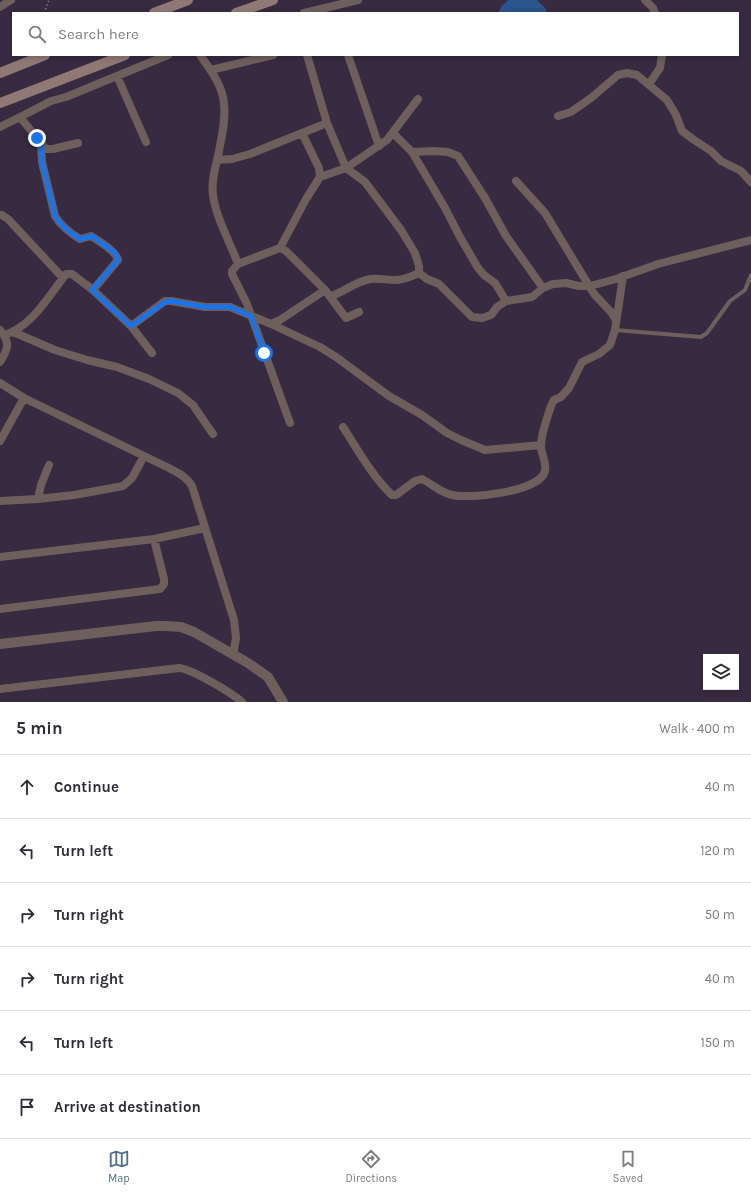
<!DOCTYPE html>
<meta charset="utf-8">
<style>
:root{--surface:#fff;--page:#f7f7f7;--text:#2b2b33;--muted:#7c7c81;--line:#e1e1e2;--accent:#516d8d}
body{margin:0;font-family:Karla,sans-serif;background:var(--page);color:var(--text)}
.controls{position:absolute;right:12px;bottom:12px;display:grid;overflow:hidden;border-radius:0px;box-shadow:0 2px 6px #0003}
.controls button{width:36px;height:36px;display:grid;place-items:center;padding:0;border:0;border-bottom:1px solid var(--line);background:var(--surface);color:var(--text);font:20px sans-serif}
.stop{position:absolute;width:12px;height:12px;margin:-9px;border:3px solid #1a73e8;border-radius:50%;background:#fff}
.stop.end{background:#1a73e8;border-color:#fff;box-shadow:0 1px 4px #0008}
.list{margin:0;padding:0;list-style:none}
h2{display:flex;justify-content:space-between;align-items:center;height:52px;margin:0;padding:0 16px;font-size:17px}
h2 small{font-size:13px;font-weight:400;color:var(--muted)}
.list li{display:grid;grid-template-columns:26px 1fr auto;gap:12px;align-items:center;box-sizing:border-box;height:64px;padding:0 16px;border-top:1px solid var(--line)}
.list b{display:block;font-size:15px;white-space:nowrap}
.list em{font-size:13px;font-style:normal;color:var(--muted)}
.icon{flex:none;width:22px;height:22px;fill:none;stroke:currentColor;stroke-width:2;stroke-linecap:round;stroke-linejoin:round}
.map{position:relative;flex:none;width:751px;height:702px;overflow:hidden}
.search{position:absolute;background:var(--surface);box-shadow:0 2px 6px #0003;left:12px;right:12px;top:12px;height:44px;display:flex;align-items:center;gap:10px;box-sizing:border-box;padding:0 14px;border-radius:0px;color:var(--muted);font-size:15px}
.sheet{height:436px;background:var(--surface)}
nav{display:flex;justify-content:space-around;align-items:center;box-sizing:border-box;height:56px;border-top:1px solid var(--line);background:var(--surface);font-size:11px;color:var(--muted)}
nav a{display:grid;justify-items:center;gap:2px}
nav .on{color:var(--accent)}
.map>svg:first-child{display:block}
</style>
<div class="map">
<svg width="751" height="702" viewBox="0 0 751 702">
<rect width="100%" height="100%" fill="#382a40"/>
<path fill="#2a558d" d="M 508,0 L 537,0 L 545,8 L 547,13 L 498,13 L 501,7 Z"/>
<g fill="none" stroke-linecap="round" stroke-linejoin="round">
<path stroke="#9a8fa1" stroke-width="1.5" stroke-dasharray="1 3" stroke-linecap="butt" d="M 44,13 L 49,0"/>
<path stroke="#6e5f5d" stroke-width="4" d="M 615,330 L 701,337 L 707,333 L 730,301 L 745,290 L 751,275"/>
<path stroke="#6e5f5d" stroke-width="8" d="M 645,0 L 653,8 L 655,13
M 0,7 L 11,0
M 304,13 L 358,0
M 200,55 C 210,69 223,86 224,104 C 226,121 221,140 218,156 C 215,168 211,183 213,195 C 216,218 230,242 238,264 L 280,248 L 286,251 L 325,290 L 346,318 L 359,312
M 307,55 L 327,123 L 346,168 L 365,182 L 401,230 L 415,253 L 419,266 L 419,273 C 412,276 404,280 395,280 C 387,280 379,278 371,279 C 355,281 345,292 331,296
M 348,55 L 379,146
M 211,70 L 273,55
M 117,76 L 146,142
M 649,84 L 660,68 L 662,55
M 558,116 L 571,112 L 591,98 L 618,75 L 627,73 L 637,75 L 667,100 L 676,115 L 682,131 L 694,140 L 711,151 L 721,161 L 741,171 L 751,182
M 20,117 L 51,101 L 66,97 L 168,55
M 0,127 L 20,117 L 46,149 L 53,149 L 78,143
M 393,133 L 412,152 L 445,208 L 460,237 L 478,268 L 484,275 L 495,283 L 506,301
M 41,144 L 42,162 L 55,216 C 61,226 70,233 80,239 L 91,236 C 99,241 116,251 118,260 L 93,290
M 412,152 L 434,151 L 448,152 L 458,156 L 485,198 L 506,236 L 543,288
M 217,160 L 232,159 L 250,154 L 327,123
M 320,177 L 346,168 L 387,140 L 418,99
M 516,181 L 545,213 L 594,294 L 611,312 L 616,320
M 0,215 L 2,215 L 8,219 L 63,278
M 280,248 L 306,199 L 320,177 L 319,168 L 302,133
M 238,264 L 232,271 L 232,274 L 247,304 L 290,423
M 419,273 L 427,279 L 439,284 L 472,317 L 482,318 L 491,315 L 497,307 L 506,301 L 532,297 L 543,288 L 553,284 L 566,283 L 579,286 L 590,286 L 616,279 L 658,264 L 751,240
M 271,324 L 320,347 L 336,357 L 389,396 L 422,415 L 447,433 L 461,440 L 485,450 L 541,445
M 131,326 L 165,301 L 171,301 L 205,307 L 230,307 L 271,324 L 280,320 L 325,290
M 0,330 C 11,343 8,349 0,362
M 13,332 L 55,350 L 87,360 L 117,367 L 149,379 L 178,393 L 193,405 L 213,434
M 4,335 C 30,328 47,299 63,278 L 66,274 L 72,274 L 93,290 L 131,326 L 152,353
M 0,383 L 24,398 L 169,468 C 178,473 187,477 192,486 L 234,620 L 236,638 L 233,655
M 343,427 C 358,450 372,476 392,495 L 396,495 L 415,481 L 422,479 C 432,484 441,493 452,495 C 470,499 540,492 545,471 C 547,461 540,453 541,444 C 542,431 547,418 551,406 L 554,400 L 561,397 L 569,388 L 582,362 L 599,354 L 610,345 L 615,330 L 623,276
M 0,441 L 24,398
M 38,499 L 41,485 L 49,465
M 0,501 L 38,499 L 74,495 L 123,486 L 132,478 L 144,456
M 0,557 L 154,539 L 205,528
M 0,609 L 160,589 L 164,584 L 164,579 L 154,539
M 0,689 L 179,668 C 192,669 232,693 242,702"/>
<path stroke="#6e5f5d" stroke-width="10" d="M 0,644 L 156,626 L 166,626 L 181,627 L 194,632 L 248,663 L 268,677 L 283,702"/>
<path stroke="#907975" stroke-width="10" d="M 154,13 L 188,0
M 236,13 L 273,0
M 0,73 L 45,55
M 0,103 L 125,55"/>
</g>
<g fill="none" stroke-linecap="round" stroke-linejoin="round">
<path stroke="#1a73e8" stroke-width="5" d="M 37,138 L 41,144 L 42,162 L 55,216 C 61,226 70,233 80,239 L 92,236 L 115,253 L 118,260 L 92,290 L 131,326 L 165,302 L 171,301 L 205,307 L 230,307 L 251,316 L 264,353"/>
</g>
</svg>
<div class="controls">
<button><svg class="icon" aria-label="layers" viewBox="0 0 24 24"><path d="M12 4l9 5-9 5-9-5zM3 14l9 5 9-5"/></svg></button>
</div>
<div class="stop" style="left:264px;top:353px"></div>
<div class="stop end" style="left:37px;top:138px"></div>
<div class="search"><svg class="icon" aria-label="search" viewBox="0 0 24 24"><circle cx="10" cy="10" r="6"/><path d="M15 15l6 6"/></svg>Search here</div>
</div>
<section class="sheet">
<h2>5 min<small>Walk · 400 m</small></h2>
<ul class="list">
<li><svg class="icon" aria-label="ahead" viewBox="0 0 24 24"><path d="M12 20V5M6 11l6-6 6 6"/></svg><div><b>Continue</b></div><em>40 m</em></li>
<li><svg class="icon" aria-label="left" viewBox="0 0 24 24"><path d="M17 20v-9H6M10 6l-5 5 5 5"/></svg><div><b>Turn left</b></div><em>120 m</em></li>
<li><svg class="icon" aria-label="right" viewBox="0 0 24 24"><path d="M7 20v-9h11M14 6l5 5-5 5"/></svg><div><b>Turn right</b></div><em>50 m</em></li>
<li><svg class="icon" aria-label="right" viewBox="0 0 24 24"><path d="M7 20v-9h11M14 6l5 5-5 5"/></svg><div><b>Turn right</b></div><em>40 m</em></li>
<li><svg class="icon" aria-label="left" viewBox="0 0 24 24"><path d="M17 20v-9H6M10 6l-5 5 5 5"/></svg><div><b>Turn left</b></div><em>150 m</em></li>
<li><svg class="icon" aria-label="arrive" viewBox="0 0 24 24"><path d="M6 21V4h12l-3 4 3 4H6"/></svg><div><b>Arrive at destination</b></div></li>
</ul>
</section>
<nav>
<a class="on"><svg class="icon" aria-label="map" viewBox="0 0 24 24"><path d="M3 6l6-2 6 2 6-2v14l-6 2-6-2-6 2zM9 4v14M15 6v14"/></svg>Map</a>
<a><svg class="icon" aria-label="directions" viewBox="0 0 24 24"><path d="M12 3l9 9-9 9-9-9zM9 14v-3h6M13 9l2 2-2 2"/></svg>Directions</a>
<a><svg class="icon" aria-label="saved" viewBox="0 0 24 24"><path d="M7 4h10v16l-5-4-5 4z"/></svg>Saved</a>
</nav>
